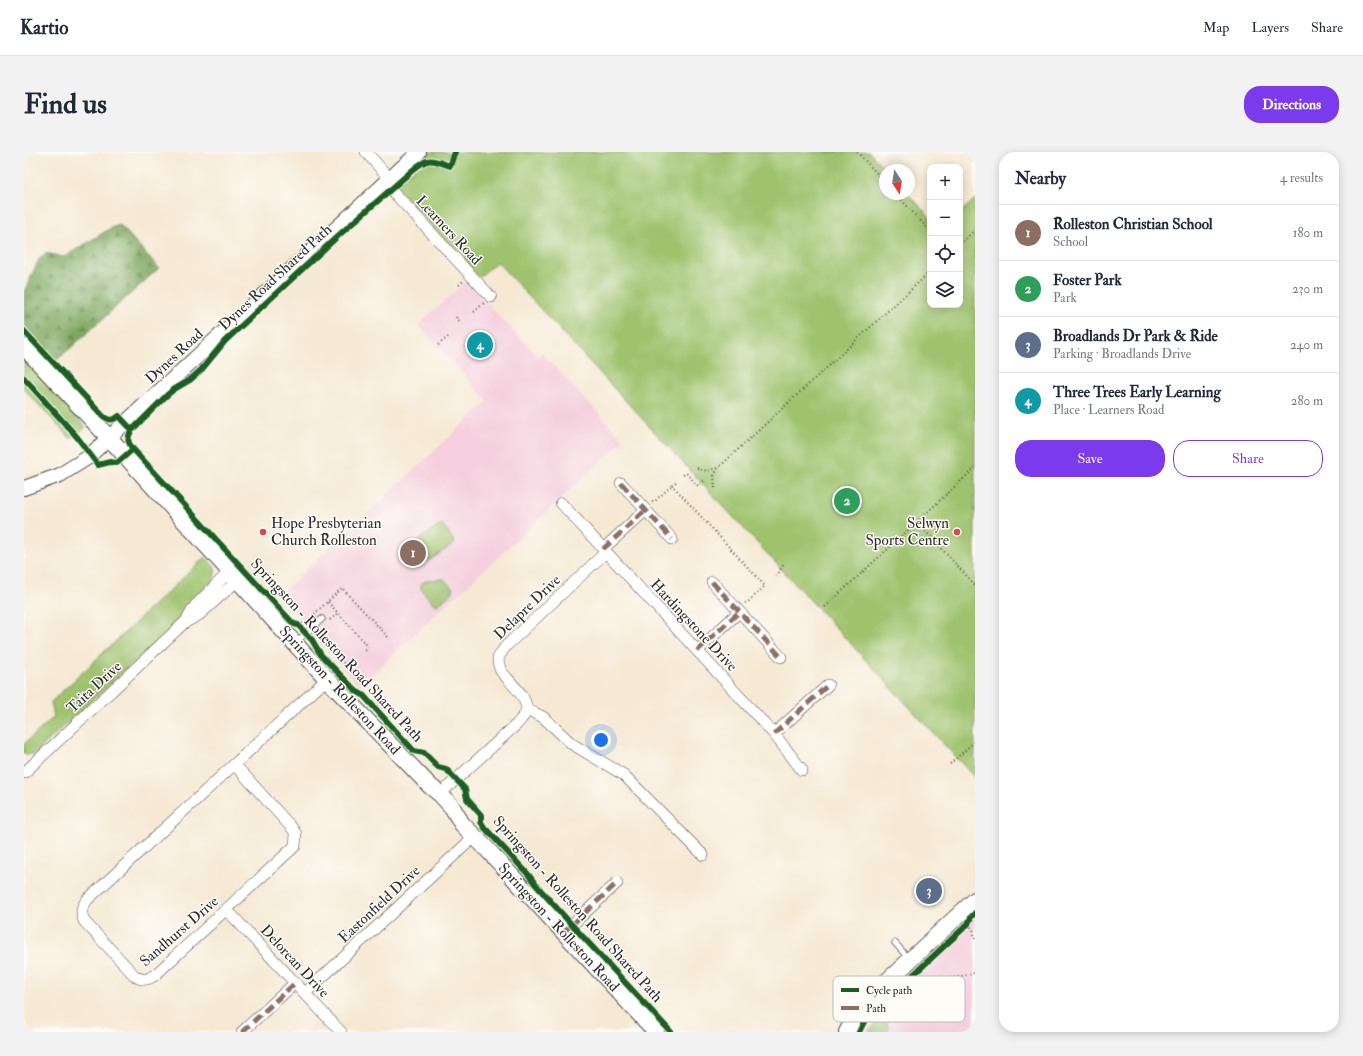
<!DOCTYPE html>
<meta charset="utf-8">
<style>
:root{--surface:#fff;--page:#f2f2f3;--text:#1f2937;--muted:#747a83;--line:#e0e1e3;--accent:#7c3aed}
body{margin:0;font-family:"IM FELL Double Pica",serif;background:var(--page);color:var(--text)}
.controls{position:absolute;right:12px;top:12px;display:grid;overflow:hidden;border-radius:8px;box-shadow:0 2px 10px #0003}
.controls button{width:36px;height:36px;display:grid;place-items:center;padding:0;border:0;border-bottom:1px solid var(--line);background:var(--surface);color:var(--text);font:20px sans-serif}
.compass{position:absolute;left:855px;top:12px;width:36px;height:36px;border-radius:50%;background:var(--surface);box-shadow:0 2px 10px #0003;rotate:168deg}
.you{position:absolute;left:577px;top:588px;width:14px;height:14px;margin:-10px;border:3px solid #fff;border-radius:50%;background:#1a73e8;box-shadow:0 0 0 6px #1a73e833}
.badge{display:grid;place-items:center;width:26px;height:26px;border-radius:50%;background:var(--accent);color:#fff;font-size:13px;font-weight:700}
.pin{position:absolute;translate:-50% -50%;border:2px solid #fff;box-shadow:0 1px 4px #0006}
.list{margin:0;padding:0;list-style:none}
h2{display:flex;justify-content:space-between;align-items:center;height:52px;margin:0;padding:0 16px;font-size:17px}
h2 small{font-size:13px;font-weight:400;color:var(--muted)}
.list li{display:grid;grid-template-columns:26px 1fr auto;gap:12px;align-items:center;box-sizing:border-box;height:56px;padding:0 16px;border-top:1px solid var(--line)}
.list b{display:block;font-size:15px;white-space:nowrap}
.list p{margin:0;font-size:13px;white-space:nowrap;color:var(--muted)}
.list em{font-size:13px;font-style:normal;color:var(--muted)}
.actions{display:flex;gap:8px;padding:12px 16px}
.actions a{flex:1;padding:9px 0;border:1px solid var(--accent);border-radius:16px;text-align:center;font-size:14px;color:var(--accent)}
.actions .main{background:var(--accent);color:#fff}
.icon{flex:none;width:22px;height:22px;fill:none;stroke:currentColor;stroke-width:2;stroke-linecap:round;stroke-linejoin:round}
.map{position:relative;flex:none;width:951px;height:880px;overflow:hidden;border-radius:16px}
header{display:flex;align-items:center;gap:24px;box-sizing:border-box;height:56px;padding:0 20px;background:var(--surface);border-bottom:1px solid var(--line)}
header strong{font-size:19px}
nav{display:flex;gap:22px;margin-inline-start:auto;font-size:14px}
.intro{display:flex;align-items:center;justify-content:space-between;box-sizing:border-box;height:96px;padding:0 24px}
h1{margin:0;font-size:28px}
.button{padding:10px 18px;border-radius:16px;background:var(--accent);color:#fff;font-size:14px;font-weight:700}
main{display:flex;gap:24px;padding:0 24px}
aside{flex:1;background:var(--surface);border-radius:16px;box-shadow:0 2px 10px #0003}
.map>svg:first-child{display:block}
</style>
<header>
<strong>Kartio</strong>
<nav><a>Map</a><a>Layers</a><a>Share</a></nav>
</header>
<div class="intro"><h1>Find us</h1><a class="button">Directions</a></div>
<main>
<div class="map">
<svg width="951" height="880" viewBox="0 0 951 880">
<defs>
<pattern id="forest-firs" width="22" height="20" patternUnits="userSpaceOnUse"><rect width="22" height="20" fill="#7ea860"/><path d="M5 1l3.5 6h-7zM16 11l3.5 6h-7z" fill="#67894f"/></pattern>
</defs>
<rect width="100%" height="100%" fill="#fdfcf7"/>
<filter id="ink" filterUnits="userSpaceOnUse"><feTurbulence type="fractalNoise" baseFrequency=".025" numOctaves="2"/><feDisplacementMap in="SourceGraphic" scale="8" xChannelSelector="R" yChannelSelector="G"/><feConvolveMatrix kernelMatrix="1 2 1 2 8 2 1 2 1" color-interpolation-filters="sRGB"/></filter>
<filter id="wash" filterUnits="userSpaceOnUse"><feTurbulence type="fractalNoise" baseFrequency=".012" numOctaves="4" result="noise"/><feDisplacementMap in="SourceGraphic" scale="16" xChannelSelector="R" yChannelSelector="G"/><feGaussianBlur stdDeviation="0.9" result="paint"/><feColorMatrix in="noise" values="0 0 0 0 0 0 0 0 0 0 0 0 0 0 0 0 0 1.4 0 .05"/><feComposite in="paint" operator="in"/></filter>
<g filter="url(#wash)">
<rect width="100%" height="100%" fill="#f6e9d4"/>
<path fill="#f4cfdd" d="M 442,129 L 514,205 L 518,201 L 600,288 L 335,534 L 289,480 L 258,445 L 252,446 L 464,249 L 394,173 Z
M 951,764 L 951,880 L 837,880 L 842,870 L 861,847 L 864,843 L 873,840 L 943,776 Z"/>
<path fill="#9ec26d" stroke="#64764c" d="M 405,0 L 424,0 L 424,3 L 428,0 L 845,0 L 862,18 L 861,42 L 884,42 L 906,65 L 906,153 L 936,153 L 936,61 L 951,47 L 951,626 L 473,110 L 455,125 L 377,40 L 373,32 L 399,9 L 399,7 Z
M 0,208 L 62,275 L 47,287 L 0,237 Z
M 418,372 L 431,391 L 396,415 L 383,396 Z
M 181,405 L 191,415 L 191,423 L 188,431 L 165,454 L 156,467 L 10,602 L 2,603 L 0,602 L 0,592 L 30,565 L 27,550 Z
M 420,427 L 429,437 L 429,440 L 414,453 L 409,451 L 397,437 L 397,432 L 403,428 Z
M 861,860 L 865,880 L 845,880 Z"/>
<path fill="url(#forest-firs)" stroke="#546a46" d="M 96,73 L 135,116 L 32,209 L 0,173 L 0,140 L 15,107 L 22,101 L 40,105 L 87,76 Z"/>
</g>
<g filter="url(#ink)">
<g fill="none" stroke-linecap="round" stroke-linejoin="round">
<defs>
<path id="service" d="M 272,490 L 298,467
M 871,791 L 886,808"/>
<path id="minor" d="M 342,0 L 366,27
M 361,31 L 467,145
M 597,331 L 648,387
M 537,351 L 750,582 L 778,618
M 579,397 L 622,358
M 688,430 L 757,505
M 162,469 L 171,454 L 206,419
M 673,499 L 715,460
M 502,557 L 519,565 L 548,592 L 600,623 L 679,703
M 750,582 L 804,533
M 211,613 L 268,676 L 272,682 L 271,694 L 131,823 C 124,828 118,829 111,824 L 60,769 C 56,760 58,755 63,748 L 303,527
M 0,621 L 160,471 L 175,463 L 214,428
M 416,642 L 493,572 C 496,568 501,564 502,559 C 505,545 484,529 477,519 C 475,515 474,510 474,506 L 481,495 L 582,400
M 203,758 L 317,880
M 539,781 L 593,731
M 281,841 L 450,685
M 218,880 L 271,831"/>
<path id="tertiary" d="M 0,336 L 36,323 L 63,306 L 395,0"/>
<path id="secondary" d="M 0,195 L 89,290 L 303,527 L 406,634 L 416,642 L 428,655 L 438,672 L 461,695 L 632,880
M 823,880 C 832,862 845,847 859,833 L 951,748"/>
</defs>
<use href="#service" stroke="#494844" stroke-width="7"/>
<use href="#minor" stroke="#494844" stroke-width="12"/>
<use href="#tertiary" stroke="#494844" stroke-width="16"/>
<use href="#secondary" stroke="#494844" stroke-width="18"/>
<path stroke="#494844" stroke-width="2" stroke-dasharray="1 3" stroke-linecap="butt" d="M 833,0 L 861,30
M 872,42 L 906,79
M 936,92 L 951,78
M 435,133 L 439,129
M 450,160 L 460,151
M 432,165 L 436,170
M 414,193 L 424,185
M 673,316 L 683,319 L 693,316
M 659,323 L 662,321 L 674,334 L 682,327
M 652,330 L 648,333 L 741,434 L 724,450 L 721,451
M 691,336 L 690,324 L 694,316 L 906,120
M 628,350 L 632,348 L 648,333
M 893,370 L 951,433
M 752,424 C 756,420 756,416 761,412
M 304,450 L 343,493 L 344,496 L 339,500
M 801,455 L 951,316
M 306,468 L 314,461
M 274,473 L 282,470 L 318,436 L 366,487
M 292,481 L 331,524
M 926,612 L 951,589
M 944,772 L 949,777 L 951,787
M 875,837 L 951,821"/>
<use href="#service" stroke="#fff" stroke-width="5.5"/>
<use href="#minor" stroke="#fff" stroke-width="11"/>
<use href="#tertiary" stroke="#fff" stroke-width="14"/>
<use href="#secondary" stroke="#fff" stroke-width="16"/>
<path stroke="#8d6e63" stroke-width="5" stroke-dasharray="10 5" stroke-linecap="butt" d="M 597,331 L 648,387
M 579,397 L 622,358
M 688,430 L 757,505
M 673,499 L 715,460
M 750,582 L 804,533
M 539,781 L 593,731
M 218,880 L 271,831"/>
<defs>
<path id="cycleway" d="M 431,0 L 426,14 C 409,8 405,4 390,17 L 315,83 L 201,189 L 178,217 L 166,228 L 149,238 L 142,244 L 108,278 C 103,285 103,290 109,297 L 266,468 L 270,472 L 274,473 L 288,488 L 297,503 L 332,539 L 339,543 L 390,599 L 400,601 L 414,615 L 422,617 L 441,637 L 443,647 L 457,663 L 457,670 L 460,675 L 504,722 L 512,733 L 548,773 L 647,880
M 0,179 L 78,263 C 84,269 89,269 95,264 L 108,278
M 0,226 L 53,285 L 74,313 L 86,310 L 93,311 L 109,297
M 835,880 L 841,868 L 856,849 L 863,843 L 873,838 L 944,772 L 947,765 L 951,761"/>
</defs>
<use href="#cycleway" stroke="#fdfcf7" stroke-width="8"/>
<use href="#cycleway" stroke="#1b5e20" stroke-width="6"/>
</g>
</g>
<g fill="#d1495b" stroke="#fdfcf7" stroke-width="1.5">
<circle cx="239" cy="380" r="4"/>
<circle cx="933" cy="380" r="4"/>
</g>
<g text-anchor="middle" stroke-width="3" stroke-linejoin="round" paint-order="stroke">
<g font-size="15" fill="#2b2b2b" stroke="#fdfcf7">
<text transform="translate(425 78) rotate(47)" y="5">Learners Road</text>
<text transform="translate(251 125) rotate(-43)" y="5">Dynes Road Shared Path</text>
<text transform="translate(150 204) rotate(-43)" y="5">Dynes Road</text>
<text transform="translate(503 455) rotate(-44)" y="5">Delapre Drive</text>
<text transform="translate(670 473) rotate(47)" y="5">Hardingstone Drive</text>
<text transform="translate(313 498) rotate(47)" y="5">Springston - Rolleston Road Shared Path</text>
<text transform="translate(70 535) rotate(-43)" y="5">Taita Drive</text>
<text transform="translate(316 538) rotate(47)" y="5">Springston - Rolleston Road</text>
<text transform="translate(355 752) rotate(-43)" y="5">Eastonfield Drive</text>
<text transform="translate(554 757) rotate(48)" y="5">Springston - Rolleston Road Shared Path</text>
<text transform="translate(535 775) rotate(47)" y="5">Springston - Rolleston Road</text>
<text transform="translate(155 779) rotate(-41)" y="5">Sandhurst Drive</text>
<text transform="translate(271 809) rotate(47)" y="5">Delorean Drive</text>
</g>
<g font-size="15" fill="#2b2b2b" stroke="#fdfcf7" text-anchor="start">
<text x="247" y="376">Hope Presbyterian<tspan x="247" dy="17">Church Rolleston</tspan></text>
<text x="925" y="376" text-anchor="end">Selwyn<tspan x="925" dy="17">Sports Centre</tspan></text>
</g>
</g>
<rect x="809" y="824" width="132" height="46" rx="6" fill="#fdfcf7" stroke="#bebdba" stroke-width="1"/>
<rect x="817" y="836" width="18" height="4" fill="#1b5e20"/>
<rect x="817" y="854" width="18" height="4" fill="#8d6e63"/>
<g font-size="11" fill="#2b2b2b">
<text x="842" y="842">Cycle path</text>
<text x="842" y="860">Path</text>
</g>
</svg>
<div class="controls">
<button>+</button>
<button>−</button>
<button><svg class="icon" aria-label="locate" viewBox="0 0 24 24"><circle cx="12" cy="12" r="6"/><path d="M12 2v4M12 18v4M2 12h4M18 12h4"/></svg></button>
<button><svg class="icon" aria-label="layers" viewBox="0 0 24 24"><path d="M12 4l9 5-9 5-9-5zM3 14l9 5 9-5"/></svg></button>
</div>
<svg class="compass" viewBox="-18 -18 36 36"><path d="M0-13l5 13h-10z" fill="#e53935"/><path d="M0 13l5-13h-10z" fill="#747a83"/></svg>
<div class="you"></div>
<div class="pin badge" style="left:389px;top:401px;background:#8d6e63">1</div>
<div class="pin badge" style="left:823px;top:349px;background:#2e9e5b">2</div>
<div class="pin badge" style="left:905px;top:739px;background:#5c6f8a">3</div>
<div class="pin badge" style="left:456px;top:193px;background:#0f9aa8">4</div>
</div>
<aside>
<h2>Nearby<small>4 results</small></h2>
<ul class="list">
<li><span class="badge" style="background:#8d6e63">1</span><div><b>Rolleston Christian School</b><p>School</p></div><em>180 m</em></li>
<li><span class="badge" style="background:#2e9e5b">2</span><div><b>Foster Park</b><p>Park</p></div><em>230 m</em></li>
<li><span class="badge" style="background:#5c6f8a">3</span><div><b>Broadlands Dr Park &amp; Ride</b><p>Parking · Broadlands Drive</p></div><em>240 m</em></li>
<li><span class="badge" style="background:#0f9aa8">4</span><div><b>Three Trees Early Learning</b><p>Place · Learners Road</p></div><em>280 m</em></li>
</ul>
<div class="actions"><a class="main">Save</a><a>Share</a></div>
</aside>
</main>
